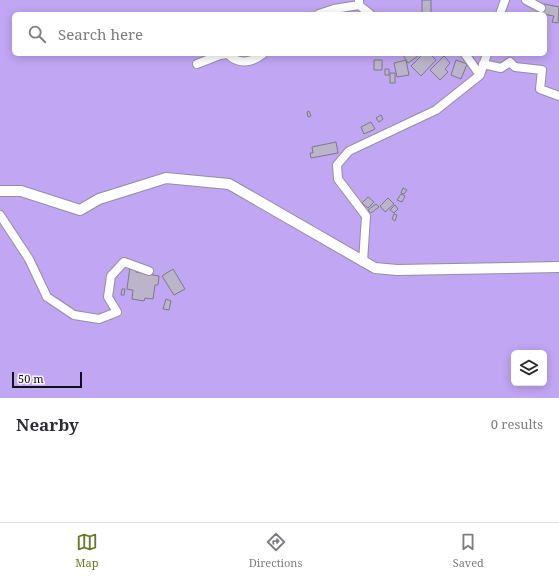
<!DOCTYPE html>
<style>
:root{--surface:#fff;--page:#f7f7f7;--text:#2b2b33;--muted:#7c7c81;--line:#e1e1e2;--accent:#667725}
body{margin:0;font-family:"Noto Serif",serif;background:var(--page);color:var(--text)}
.controls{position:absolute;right:12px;bottom:12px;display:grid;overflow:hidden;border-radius:6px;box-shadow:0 2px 10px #0003}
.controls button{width:36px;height:36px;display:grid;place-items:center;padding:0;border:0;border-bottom:1px solid var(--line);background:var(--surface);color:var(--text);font:20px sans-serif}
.scale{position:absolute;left:12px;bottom:10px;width:70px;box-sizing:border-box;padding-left:4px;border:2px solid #121017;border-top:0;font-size:11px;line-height:14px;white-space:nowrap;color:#121017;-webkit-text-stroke:3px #f8f5ff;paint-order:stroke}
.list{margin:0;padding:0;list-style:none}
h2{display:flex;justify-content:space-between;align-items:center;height:52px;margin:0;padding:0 16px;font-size:17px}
h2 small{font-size:13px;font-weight:400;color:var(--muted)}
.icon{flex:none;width:22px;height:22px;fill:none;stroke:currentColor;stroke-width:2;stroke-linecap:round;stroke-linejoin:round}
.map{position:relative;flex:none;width:559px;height:398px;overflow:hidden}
.search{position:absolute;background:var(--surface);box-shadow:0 2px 10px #0003;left:12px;right:12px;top:12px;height:44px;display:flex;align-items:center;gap:10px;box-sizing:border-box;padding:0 14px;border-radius:6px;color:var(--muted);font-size:15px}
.sheet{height:124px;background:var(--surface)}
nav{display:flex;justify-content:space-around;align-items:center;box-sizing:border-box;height:56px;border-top:1px solid var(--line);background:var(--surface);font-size:11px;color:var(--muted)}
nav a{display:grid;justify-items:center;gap:2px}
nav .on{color:var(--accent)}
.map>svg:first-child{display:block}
</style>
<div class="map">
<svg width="559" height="398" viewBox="0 0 559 398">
<rect width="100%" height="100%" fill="#f8f5ff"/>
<path fill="#c1a6f3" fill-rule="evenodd" d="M 0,0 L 559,0 L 559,398 L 0,398 ZM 14,14 L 545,14 L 545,54 L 14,54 ZM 514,353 L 544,353 L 544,383 L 514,383 Z"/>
<path fill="#bcb5ca" stroke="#7d778b" d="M 422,0 L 431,0 L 431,14 L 422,14 Z
M 544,4 L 559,7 L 558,23 L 552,22 L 554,16 L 542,14 Z
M 404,54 L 416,54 L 418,56 L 408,63 L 403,55 Z
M 423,54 L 430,54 L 436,60 L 421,76 L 411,66 Z
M 444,56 L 450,63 L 445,69 L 448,72 L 440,80 L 430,70 Z
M 374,60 L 382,60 L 382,70 L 374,70 Z
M 406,60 L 409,75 L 397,77 L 394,63 Z
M 456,60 L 467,64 L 461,79 L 451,75 Z
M 385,69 L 389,69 L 389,75 L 385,75 Z
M 390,73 L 395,73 L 395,83 L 390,83 Z
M 309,111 L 311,116 L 308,117 L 307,112 Z
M 381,115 L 383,119 L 379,122 L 376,118 Z
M 371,122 L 375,129 L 364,134 L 361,127 Z
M 336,142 L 338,153 L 311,158 L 310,153 L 313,153 L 312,147 Z
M 403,188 L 407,190 L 404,194 L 401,193 Z
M 401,194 L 405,196 L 402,202 L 397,200 Z
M 368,197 L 374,202 L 368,208 L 362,203 Z
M 388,198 L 394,204 L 385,212 L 380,206 Z
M 376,204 L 379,207 L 371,213 L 368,210 Z
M 395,205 L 398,209 L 394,213 L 390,210 Z
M 394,214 L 397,215 L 395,221 L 392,219 Z
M 130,267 L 136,268 L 136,272 L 159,276 L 158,285 L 155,285 L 153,299 L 145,298 L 144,301 L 132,299 L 133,290 L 127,289 Z
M 173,269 L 185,289 L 174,295 L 162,276 Z
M 122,289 L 125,289 L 124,295 L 121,295 Z
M 166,299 L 171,301 L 169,310 L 163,309 Z"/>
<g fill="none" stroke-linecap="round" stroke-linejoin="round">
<defs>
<path id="minor" d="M 526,0 L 541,8
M 359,1 L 359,5 L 370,14
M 319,14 L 334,9 L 359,5
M 500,14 L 505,0
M 465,54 L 480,75
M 197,64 L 220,55 L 228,54 C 238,65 252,63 263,54
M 483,64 L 501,68 L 510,62 L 515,67 L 542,70 L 540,89 L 559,96
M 0,215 L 29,259 L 47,297 L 74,315 L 99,319 L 117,312 L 108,297 L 111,276 L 124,262 L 149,271
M 363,262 L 366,216 L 338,179 L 337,165 L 349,151 L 436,110 L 480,75 L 487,54"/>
<path id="tertiary" d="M 0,191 L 21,191 L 80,210 L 99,199 L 166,178 L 229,184 L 375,268 L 397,270 L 559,267"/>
</defs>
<use href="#minor" stroke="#948da2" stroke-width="10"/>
<use href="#tertiary" stroke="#948da2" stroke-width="12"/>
<use href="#minor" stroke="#fff" stroke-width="8"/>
<use href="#tertiary" stroke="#fff" stroke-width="10"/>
</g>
</svg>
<div class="controls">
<button><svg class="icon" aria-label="layers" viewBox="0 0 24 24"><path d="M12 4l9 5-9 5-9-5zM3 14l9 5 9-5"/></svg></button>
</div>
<div class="scale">50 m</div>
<div class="search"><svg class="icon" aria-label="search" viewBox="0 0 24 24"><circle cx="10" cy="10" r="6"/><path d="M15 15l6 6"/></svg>Search here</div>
</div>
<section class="sheet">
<h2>Nearby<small>0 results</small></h2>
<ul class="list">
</ul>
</section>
<nav>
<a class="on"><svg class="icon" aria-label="map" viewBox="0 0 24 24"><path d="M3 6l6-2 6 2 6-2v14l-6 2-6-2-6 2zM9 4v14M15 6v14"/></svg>Map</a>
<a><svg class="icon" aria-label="directions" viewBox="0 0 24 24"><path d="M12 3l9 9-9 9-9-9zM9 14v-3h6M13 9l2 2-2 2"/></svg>Directions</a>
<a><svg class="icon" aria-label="saved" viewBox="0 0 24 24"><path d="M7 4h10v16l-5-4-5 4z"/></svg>Saved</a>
</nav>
